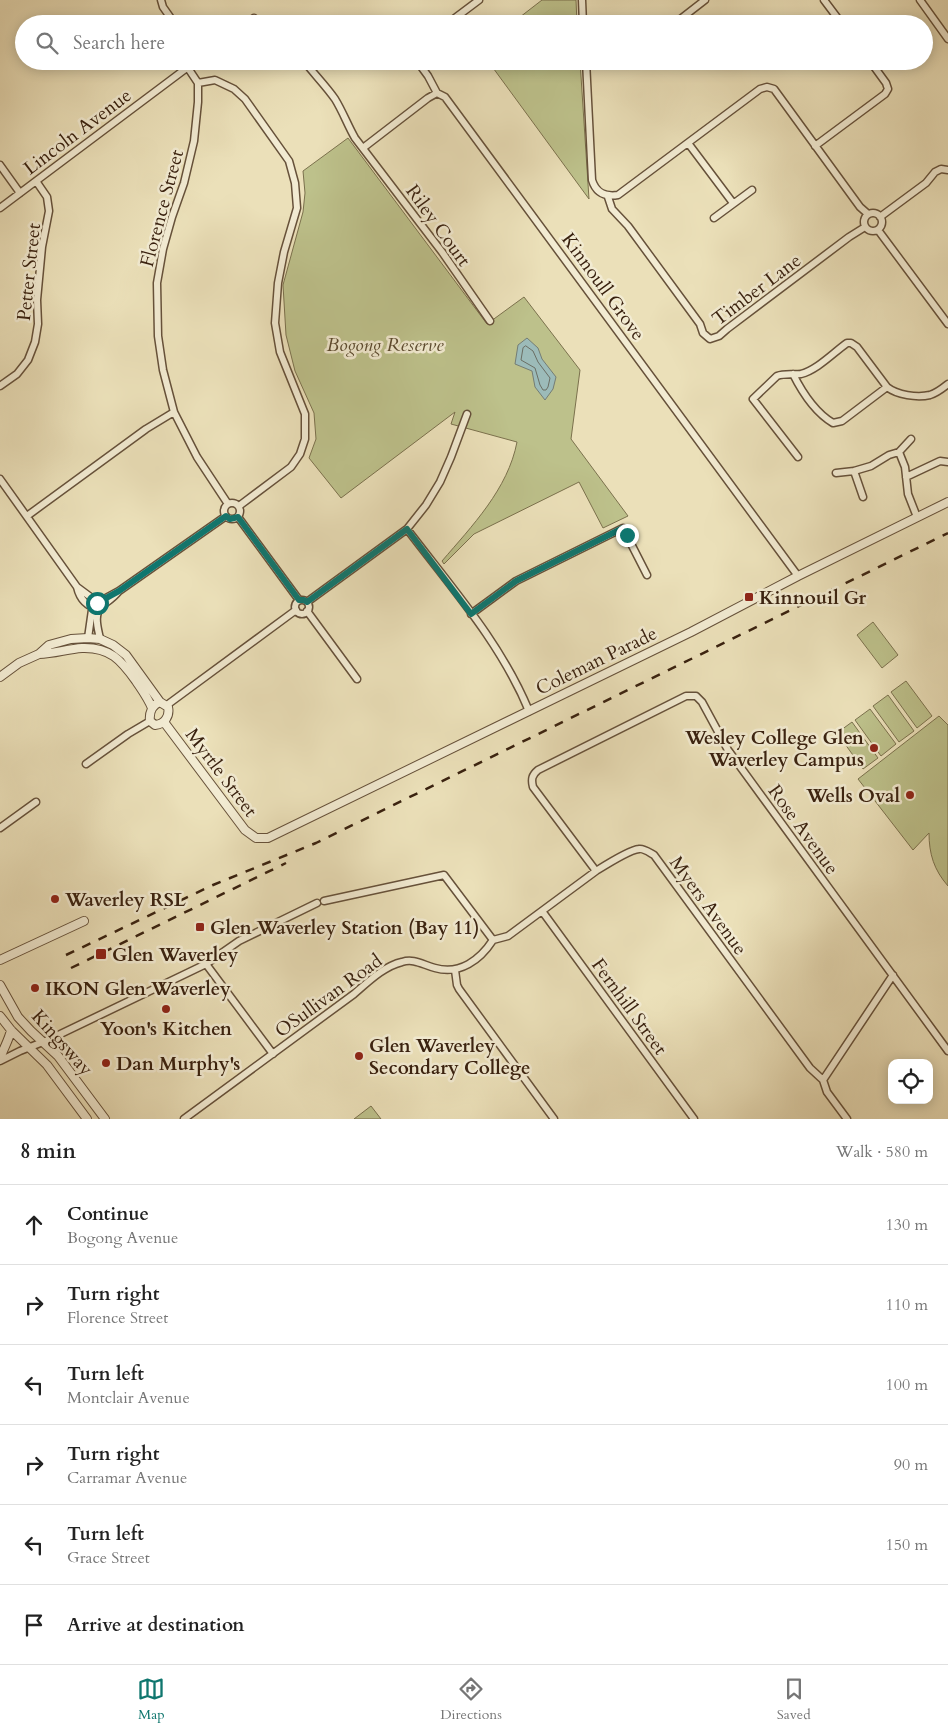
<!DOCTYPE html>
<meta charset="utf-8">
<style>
:root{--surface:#fff;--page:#f2f2f2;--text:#222;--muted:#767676;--line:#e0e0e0;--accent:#0f766e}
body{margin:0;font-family:Cardo,serif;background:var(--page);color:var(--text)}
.controls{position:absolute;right:15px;bottom:15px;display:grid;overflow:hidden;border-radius:10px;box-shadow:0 2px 12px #0003}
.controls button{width:45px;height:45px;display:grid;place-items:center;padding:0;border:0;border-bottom:1px solid var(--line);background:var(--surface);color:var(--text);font:25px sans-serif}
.stop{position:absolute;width:15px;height:15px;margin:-11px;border:4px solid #0f766e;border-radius:50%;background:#fff}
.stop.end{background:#0f766e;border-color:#fff;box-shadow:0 1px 5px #0008}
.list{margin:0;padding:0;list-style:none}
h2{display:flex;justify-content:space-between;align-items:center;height:65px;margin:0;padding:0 20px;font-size:21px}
h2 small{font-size:16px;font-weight:400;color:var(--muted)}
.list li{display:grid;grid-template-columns:32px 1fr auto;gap:15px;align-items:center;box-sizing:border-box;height:80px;padding:0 20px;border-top:1px solid var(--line)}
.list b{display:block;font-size:19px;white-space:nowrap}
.list p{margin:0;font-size:16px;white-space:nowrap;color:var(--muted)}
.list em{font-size:16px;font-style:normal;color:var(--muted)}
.icon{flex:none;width:28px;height:28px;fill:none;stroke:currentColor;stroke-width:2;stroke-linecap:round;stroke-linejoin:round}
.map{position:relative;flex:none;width:948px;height:1119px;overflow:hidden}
.search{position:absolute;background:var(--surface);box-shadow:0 2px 12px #0003;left:15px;right:15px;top:15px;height:55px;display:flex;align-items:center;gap:12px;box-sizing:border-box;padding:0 18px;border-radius:28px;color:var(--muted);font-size:19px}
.sheet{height:545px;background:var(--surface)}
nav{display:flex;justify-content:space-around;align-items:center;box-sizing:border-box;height:70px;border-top:1px solid var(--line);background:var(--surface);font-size:14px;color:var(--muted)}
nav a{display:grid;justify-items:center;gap:2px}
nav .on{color:var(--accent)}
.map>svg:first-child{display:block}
</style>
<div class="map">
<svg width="948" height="1119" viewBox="0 0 948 1119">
<rect width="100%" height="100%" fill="#ebe0b9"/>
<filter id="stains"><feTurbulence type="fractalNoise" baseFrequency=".004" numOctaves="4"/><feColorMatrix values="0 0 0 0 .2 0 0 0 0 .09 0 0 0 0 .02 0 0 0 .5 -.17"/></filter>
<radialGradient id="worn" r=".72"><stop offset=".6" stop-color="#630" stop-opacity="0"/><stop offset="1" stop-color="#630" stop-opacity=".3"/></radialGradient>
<path fill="#bdc18b" stroke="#7b714d" d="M 542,0 L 576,0 L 577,24 L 511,24 Z
M 488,61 L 580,61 L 589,199 Z
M 348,138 L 487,324 L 524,297 L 580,370 L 571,439 L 628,516 L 603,528 L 579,482 L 474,534 L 444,564 L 442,561 C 472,526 508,489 517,442 L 451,424 L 455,412 L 341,498 L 309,458 L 316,439 L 314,413 L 295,371 L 286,335 L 283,285 L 303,212 L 305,193 L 303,171 Z
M 873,622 L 898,655 L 882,668 L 857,635 Z
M 906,681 L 932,716 L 917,728 L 891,692 Z
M 888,695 L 914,731 L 899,742 L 873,706 Z
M 870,709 L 896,744 L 881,756 L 855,720 Z
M 939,716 L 948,725 L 948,886 C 934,870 929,854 929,833 L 913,850 L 858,779 Z
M 852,722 L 878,758 L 863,769 L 837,733 Z
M 371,1106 L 381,1119 L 354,1119 Z"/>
<path fill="#9cbbb9" stroke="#747d75" d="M 527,338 L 538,348 L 542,359 L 556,377 L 553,389 L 545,400 L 535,387 L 532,371 L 515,364 L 518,345 Z"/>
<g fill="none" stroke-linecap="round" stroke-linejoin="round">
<path stroke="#6a6e64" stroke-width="1" d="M 526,346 L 533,351 L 538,362 L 550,378 L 548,387 L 546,390 L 543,390 L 540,385 L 535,368 L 521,360 L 523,348 Z"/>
<defs>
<path id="minor" d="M 161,0 L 163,7 L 175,24
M 582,0 L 583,24
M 824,0 L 842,24
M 920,0 L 948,39
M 247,24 L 254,18
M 447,24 L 479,0
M 674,24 L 705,0
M 304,61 C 314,74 326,86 335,99 C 343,112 348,126 355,138 L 442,252 L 490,321
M 417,61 L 428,76 L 437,93
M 586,61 L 592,180 C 596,193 605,197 618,195 L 760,89 L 767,87 L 774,89 L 860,207 L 868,214
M 188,68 L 198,83 L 215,80 L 234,89 L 245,99 L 289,161 L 295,183 L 297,208 L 284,252 L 278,283 L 275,323 L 280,352 L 305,414 L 305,439 L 300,454 L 291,467 L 239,506
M 198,83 L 198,102 L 194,141 L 184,183 L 172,217 L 163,249 L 157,283 L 158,336 L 163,370 L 174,412 L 197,457 L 228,504
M 688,143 L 733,203
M 815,146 L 885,94 L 888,89 L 886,83 L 870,61
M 363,148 L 428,98 L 437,93 L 445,97 L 798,576
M 0,165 L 20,193
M 608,197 L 612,209 L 628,226 L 700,324 L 703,333 L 710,339 L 719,336 L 727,329 L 849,237 L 865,227
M 0,208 L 196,61
M864 222a9 9 0 1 1 18 0a9 9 0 1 1-18 0Z
M 880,217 L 926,183 L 935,172 L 941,169 L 948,170
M 714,218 L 752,190
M 878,230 L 948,324
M 793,374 C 802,392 816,413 833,423 L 842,421 L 887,387
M 0,386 L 17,374 L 28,360 L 35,342 L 38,324 L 37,300 L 42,247 L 49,211 L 47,197 L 36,181
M 899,452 L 905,467 L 908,494 L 917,517
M 798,457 L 753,399 L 777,376 C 785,373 793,375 801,374 C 817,370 833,353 847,343 L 851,343 L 857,347 L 887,387 C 897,395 917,398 930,395 C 937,393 943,388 948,384
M 854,471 L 863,497
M 836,473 L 854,471 L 871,466 L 889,455 L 899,452 L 911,439
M 906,477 L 940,461 L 948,462
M 0,479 L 77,587 C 80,600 87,606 99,610
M224 511a8 8 0 1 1 16 0a8 8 0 1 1-16 0Z
M 27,516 L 146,429 L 174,412
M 238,517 L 299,600
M 407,529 C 451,587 501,643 529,711
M 77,587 L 100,604
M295 607a7 7 0 1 1 14 0a7 7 0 1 1-14 0Z
M 307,602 L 407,529 L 426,505 L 440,482 L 451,457 L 467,414
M 307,611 L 357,679
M 471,614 L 516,581 L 623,528 L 647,575
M 88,638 L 92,610 L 97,603 L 119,591 L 226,516
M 100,639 C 98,628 93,615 102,606 C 108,601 113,598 118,592
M 167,705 L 296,610
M 86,764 L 128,734 L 150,721
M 0,828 L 36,802
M 324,901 L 444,875 L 493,940
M 542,911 L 694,1119
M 206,964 L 273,1054
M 455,970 L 457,985 L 459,989 L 554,1119
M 0,1061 L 20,1051 L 48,1040 L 206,964 L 239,941 L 317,903
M 823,1080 L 893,975
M 184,1119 L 354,994 C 367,983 384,966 402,962 C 414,958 423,965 435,968 C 460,975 480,960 493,940 L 508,936 L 596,871
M 847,1119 L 827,1092 L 823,1080 L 810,1068 L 654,855 C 650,853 644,848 639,849 C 629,850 604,866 596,871 L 533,787 C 531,779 532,775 538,770 L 686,696 L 696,696 L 702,702 L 728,750 L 948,1051"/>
<path id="tertiary" d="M 39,654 C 54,654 67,649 82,648 C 110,647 121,660 136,681 C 142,690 148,698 152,708
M 0,677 L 19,663 L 39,654 L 49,645 L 71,639 L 88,638 L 100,639 L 113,645 L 126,655 L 160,702
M 160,702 L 168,707 C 170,716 165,724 155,725 L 150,721 C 149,713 152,705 160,702 Z
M 164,722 L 245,830 L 256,838 L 268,838 L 691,632 L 798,576 L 948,502
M 0,960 L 84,921
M 0,985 L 18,1017 L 31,1031 L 58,1056 L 105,1119
M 0,1016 L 11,1030 L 47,1065 L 87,1119
M 0,1059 C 3,1049 9,1040 11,1030"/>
</defs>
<use href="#minor" stroke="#66513a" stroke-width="9"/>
<use href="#tertiary" stroke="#66513a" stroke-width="10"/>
<use href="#minor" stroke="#f2ebd2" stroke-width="6"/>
<use href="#tertiary" stroke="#f2ebd2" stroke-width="8"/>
<path stroke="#39210f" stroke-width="2.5" stroke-dasharray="9 9" stroke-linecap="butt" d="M 66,955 L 213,885 L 316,843 L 948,533
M 71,968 L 286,863"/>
</g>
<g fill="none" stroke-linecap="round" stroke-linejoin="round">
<path stroke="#0f766e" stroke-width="6" d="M 97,603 L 119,591 L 226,516 L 230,519 L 238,517 L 299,600 L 304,600 L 307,602 L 407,529 L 471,614 L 516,581 L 623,528 L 627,535"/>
</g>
<g fill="#8f2418" stroke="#f2ebd2" stroke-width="2">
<rect x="744" y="592" width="10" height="10" rx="2.5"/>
<circle cx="874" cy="748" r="5"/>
<circle cx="910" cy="795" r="5"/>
<circle cx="55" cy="899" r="5"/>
<rect x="195" y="922" width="10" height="10" rx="2.5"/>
<rect x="95" y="948" width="12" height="12" rx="2.5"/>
<circle cx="35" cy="988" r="5"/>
<circle cx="166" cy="1009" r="5"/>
<circle cx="359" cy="1056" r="5"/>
<circle cx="106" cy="1063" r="5"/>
</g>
<g text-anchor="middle" stroke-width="5" stroke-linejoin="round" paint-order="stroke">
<g font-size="19" fill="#39210f" stroke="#f2ebd2">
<text transform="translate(77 131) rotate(-37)" y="7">Lincoln Avenue</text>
<text transform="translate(161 208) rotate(-75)" y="7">Florence Street</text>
<text transform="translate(439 225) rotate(54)" y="7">Riley Court</text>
<text transform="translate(28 272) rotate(-84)" y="7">Petter Street</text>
<text transform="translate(604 286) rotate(54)" y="7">Kinnoull Grove</text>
<text transform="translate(756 289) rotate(-37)" y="7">Timber Lane</text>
<text transform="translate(596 660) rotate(-26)" y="7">Coleman Parade</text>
<text transform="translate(222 772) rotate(53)" y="7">Myrtle Street</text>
<text transform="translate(804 829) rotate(54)" y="7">Rose Avenue</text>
<text transform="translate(709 905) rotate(54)" y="7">Myers Avenue</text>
<text transform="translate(328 995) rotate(-36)" y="7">OSullivan Road</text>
<text transform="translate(630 1006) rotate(54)" y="7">Fernhill Street</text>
<text transform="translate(63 1042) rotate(48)" y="7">Kingsway</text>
</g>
<g font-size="19" font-style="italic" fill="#5a492e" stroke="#f2ebd2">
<text x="385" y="351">Bogong Reserve</text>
</g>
<g font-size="19" font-weight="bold" fill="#39210f" stroke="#f2ebd2" text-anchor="start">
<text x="759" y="604">Kinnouil Gr</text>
<text x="864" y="744" text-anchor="end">Wesley College Glen<tspan x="864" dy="22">Waverley Campus</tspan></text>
<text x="900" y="802" text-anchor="end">Wells Oval</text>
<text x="65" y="906">Waverley RSL</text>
<text x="210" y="934">Glen Waverley Station (Bay 11)</text>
<text x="112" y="961">Glen Waverley</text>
<text x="45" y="995">IKON Glen Waverley</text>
<text x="166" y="1035" text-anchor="middle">Yoon's Kitchen</text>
<text x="369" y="1052">Glen Waverley<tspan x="369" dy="22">Secondary College</tspan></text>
<text x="116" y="1070">Dan Murphy's</text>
</g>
</g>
<rect width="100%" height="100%" filter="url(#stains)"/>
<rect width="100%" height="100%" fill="url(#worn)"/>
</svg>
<div class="controls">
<button><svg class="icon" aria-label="locate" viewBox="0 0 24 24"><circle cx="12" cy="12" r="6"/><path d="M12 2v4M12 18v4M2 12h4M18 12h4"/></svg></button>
</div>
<div class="stop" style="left:97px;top:603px"></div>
<div class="stop end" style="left:627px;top:535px"></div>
<div class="search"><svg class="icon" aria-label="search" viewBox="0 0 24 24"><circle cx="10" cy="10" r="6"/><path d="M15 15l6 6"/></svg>Search here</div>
</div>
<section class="sheet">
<h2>8 min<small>Walk · 580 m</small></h2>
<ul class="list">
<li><svg class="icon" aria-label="ahead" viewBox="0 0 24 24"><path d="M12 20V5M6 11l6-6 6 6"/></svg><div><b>Continue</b><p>Bogong Avenue</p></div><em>130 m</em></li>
<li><svg class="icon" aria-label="right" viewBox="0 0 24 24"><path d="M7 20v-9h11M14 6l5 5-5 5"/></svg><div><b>Turn right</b><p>Florence Street</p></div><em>110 m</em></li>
<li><svg class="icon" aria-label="left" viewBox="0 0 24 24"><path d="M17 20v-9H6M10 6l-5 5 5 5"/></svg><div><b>Turn left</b><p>Montclair Avenue</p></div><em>100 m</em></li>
<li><svg class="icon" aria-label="right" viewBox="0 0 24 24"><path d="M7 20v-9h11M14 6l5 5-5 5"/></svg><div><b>Turn right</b><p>Carramar Avenue</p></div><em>90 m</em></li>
<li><svg class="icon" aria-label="left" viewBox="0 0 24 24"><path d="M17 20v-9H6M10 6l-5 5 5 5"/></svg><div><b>Turn left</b><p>Grace Street</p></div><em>150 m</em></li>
<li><svg class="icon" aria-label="arrive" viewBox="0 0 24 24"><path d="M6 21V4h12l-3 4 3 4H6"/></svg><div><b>Arrive at destination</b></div></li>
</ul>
</section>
<nav>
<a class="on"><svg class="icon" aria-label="map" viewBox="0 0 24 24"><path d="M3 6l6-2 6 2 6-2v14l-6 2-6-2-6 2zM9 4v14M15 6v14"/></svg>Map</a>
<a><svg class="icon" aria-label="directions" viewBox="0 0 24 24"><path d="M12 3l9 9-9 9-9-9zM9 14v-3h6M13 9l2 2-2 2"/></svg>Directions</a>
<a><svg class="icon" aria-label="saved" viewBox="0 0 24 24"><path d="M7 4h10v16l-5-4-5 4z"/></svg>Saved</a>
</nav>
